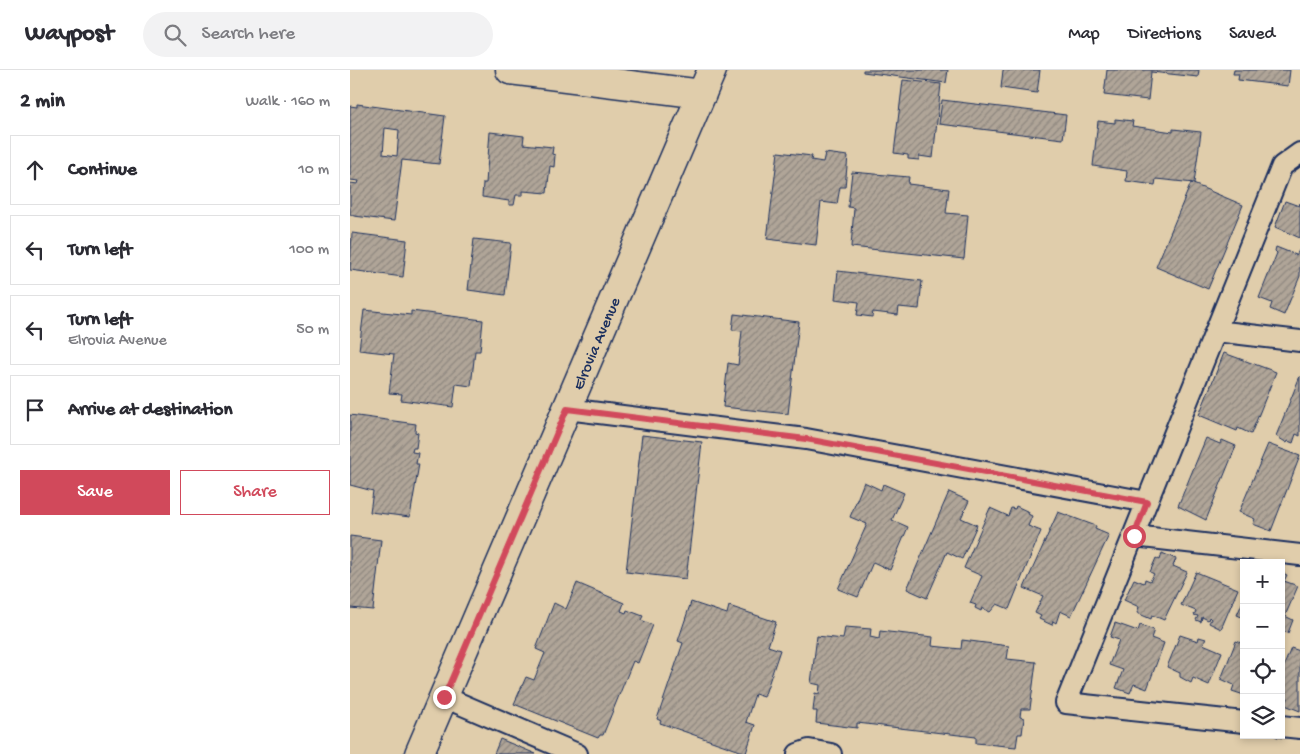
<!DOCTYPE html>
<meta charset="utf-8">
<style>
:root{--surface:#fff;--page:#f2f2f3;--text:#2b2b33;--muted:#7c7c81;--line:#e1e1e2;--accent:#d1495b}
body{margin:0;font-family:"Gochi Hand",sans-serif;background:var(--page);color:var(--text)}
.controls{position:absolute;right:15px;bottom:15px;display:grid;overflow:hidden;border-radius:0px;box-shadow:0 2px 8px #0003}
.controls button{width:45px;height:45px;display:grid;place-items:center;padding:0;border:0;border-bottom:1px solid var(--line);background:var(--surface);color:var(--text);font:25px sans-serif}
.stop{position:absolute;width:15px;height:15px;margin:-11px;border:4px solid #d1495b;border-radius:50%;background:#fff}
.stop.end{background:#d1495b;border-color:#fff;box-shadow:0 1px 5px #0008}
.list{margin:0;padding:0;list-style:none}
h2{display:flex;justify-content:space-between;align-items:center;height:65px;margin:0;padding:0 20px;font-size:21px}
h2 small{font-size:16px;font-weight:400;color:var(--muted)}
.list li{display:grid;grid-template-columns:32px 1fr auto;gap:15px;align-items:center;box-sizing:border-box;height:70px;margin:0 10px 10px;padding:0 10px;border:1px solid var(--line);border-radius:0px}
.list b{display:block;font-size:19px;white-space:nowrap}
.list p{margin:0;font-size:16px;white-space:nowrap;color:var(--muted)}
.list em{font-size:16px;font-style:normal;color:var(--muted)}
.actions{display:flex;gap:10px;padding:15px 20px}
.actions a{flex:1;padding:11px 0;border:1px solid var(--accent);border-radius:0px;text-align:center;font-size:18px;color:var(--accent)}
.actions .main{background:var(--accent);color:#fff}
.icon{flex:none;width:28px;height:28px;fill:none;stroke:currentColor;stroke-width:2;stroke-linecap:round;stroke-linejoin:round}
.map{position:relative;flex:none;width:950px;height:684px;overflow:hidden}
header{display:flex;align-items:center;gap:30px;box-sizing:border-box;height:70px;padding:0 25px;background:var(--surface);border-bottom:1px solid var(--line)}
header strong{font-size:24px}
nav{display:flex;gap:28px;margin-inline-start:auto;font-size:18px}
.search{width:350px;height:45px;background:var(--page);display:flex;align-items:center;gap:12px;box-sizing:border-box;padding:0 18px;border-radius:28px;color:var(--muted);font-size:19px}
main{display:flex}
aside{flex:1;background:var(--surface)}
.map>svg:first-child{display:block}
</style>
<header>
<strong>Waypost</strong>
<div class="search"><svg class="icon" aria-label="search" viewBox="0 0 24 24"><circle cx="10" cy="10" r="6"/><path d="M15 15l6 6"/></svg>Search here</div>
<nav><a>Map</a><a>Directions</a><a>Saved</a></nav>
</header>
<main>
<aside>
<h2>2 min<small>Walk · 160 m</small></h2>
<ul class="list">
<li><svg class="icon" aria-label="ahead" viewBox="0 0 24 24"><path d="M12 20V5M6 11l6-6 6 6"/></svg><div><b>Continue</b></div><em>10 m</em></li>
<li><svg class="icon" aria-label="left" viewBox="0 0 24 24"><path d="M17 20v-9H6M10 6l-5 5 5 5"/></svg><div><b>Turn left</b></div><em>100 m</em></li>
<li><svg class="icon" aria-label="left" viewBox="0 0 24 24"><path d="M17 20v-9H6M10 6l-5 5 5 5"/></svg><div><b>Turn left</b><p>Elrovia Avenue</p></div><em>50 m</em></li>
<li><svg class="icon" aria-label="arrive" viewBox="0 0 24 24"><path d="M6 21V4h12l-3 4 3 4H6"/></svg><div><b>Arrive at destination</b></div></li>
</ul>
<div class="actions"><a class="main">Save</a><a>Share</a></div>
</aside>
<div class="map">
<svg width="950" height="684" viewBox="0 0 950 684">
<defs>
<pattern id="building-hatch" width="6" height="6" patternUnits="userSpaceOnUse" patternTransform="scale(1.25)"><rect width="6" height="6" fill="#b0a598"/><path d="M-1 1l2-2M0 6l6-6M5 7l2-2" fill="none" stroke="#8e877f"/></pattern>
</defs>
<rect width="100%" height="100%" fill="#e0cdab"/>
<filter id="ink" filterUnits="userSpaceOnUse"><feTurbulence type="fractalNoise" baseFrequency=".02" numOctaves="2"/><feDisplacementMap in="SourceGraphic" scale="10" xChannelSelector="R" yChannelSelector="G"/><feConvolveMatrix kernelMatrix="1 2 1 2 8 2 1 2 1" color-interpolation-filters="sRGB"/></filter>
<g filter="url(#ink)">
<path fill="url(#building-hatch)" stroke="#1b2f5e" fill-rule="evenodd" d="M 513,0 L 598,0 L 596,13 L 513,2 Z
M 653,0 L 690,0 L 687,23 L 651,18 Z
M 757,0 L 849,0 L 848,7 L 801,2 L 798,30 L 754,25 Z
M 884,0 L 940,0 L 938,16 L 888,10 L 889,4 L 883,4 Z
M 553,10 L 591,14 L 583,88 L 569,86 L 569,90 L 558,89 L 558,85 L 544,83 Z
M 592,30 L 716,45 L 713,69 L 589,54 Z
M 7,34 L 95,46 L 89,94 L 52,90 L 44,151 L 4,146 L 0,144 L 0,113 L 8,114 L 9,111 L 0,110 L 0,36 L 7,37 ZM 35,58 L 49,60 L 47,86 L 33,84 Z
M 765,49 L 783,51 L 782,56 L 823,62 L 823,59 L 851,62 L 844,113 L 806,109 L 805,115 L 776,111 L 777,101 L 743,96 L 748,51 L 765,53 Z
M 140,62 L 174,66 L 173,74 L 203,77 L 202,84 L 205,85 L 204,97 L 200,96 L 197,123 L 173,121 L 173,125 L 166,125 L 164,135 L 159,135 L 159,131 L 132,127 L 133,113 L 136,113 Z
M 428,82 L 462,86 L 461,90 L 473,92 L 475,83 L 498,86 L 495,117 L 490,117 L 487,134 L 471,132 L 466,175 L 417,169 Z
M 502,102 L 559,107 L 558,114 L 599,119 L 596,143 L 618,145 L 614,189 L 501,177 L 504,138 L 498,137 Z
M 841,113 L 893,135 L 858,219 L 806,197 Z
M 935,131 L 949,136 L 950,133 L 950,168 L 925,157 Z
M 2,163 L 57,170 L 53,207 L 0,200 Z
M 124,169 L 161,173 L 155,225 L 118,220 Z
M 926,177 L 946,185 L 950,179 L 950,206 L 934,245 L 920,239 L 922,233 L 909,228 L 927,183 L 925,181 Z
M 488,201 L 572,211 L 569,239 L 549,237 L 548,245 L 523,242 L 522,247 L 507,245 L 509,232 L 485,229 Z
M 14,240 L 61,245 L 61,241 L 133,250 L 130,281 L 125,281 L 121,316 L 106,314 L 103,337 L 51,330 L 52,324 L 39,323 L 44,284 L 9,280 Z
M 384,244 L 449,252 L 438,344 L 373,337 L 378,293 L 388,295 L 392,261 L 382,260 Z
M 874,283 L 926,302 L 901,364 L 888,358 L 887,361 L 849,345 Z
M 950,306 L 950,366 L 946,364 L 943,373 L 938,371 L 937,373 L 926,366 Z
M 0,345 L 66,354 L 65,362 L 68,363 L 66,378 L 63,378 L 62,382 L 68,383 L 66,394 L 69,394 L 60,447 L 20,442 L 23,421 L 0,415 Z
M 292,365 L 352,372 L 336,509 L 276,502 Z
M 856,368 L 870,374 L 872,370 L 886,376 L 856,450 L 828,436 Z
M 918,374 L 950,386 L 921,461 L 903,454 L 905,449 L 889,442 Z
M 514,412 L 531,420 L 533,414 L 554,423 L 542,450 L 558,457 L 540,500 L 523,492 L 508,527 L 488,519 L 517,454 L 500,447 Z
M 599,422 L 619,431 L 611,448 L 627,455 L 612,489 L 597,482 L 577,528 L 557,519 Z
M 666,436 L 679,442 L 678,444 L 682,446 L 678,456 L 691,461 L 659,539 L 647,534 L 640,542 L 632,538 L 631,541 L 625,538 L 626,535 L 620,533 L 632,506 L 614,498 L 640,438 L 658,446 L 661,438 L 665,439 Z
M 708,442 L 746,456 L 745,459 L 759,465 L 721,546 L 710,541 L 706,553 L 703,551 L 702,555 L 689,549 L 691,546 L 685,543 L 693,526 L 674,518 Z
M 0,466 L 31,470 L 23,540 L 0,538 Z
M 812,483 L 826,489 L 823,496 L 837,502 L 814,550 L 802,545 L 801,549 L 787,543 L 789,537 L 774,530 L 784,509 L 794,513 L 795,509 L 800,511 L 804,504 L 800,502 L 806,488 L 810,490 Z
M 846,502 L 888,519 L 871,559 L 859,553 L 861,549 L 859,547 L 858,550 L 852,547 L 851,552 L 846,550 L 848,546 L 844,545 L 846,541 L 831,535 Z
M 931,502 L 937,505 L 934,511 L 948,516 L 935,546 L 943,550 L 938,563 L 931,561 Z
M 227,513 L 274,533 L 271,541 L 276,543 L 277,540 L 293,546 L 291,550 L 303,555 L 288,593 L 283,591 L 253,665 L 250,665 L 248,668 L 164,634 L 176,607 L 184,610 L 195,583 L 186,579 L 204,533 L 216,539 Z
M 894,529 L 894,548 L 887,545 Z
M 341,532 L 377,544 L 379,536 L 426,552 L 418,576 L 430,580 L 414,627 L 405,624 L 396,652 L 405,655 L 396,683 L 310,653 L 311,651 L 307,649 L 333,573 L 328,571 Z
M 765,553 L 788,561 L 790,555 L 804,560 L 801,568 L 814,573 L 797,619 L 784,614 L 780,623 L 766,618 L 773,600 L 759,595 L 769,570 L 760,567 Z
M 495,557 L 521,559 L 520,567 L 529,569 L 530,561 L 583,567 L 582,576 L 611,579 L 612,570 L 659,576 L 657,589 L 686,592 L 680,639 L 671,639 L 670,647 L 674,648 L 672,664 L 668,664 L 666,677 L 626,673 L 626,667 L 507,653 L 507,658 L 466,653 L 467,641 L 463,641 L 465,623 L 469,624 L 470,615 L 461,613 L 467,566 L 493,569 Z
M 830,565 L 848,571 L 849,567 L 856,569 L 853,574 L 872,582 L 859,615 L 843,608 L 841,613 L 830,607 L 830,603 L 817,597 Z
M 886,571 L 894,574 L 894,625 L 882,621 L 884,615 L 871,609 Z
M 941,578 L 950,581 L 950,641 L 935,635 L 938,628 L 931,625 L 931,603 Z
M 150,669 L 186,684 L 144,684 Z"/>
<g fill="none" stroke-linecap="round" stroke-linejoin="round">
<defs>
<path id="lane" d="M 866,261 L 950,271
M 217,339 L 456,369 L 797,432
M 784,466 L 950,485
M 94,627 L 227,684
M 894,652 L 716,633 L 932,96 L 950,83
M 931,656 L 950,658
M 448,684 L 459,680 L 481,684"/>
<path id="street" d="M 160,0 L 352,24
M 69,684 L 362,0"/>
</defs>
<use href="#lane" stroke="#1b2f5e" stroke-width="24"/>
<use href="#street" stroke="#1b2f5e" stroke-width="31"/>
<use href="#lane" stroke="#e0cdab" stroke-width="20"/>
<use href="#street" stroke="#e0cdab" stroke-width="28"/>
</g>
</g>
<g fill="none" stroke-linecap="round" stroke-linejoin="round" filter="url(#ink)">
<path stroke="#d1495b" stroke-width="6" d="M 94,627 L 217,339 L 456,369 L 797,432 L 784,466"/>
</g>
<g text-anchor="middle" stroke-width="4" stroke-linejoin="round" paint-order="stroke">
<g font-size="16" fill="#1b2f5e" stroke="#e0cdab">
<text transform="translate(245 273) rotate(-67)" y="6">Elrovia Avenue</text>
</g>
</g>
</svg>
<div class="controls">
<button>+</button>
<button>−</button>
<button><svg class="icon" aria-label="locate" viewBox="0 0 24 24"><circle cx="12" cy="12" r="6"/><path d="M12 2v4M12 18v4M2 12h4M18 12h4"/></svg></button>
<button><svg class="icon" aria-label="layers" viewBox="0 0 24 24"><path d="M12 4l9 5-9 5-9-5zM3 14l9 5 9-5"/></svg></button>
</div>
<div class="stop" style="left:784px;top:466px"></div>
<div class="stop end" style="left:94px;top:627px"></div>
</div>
</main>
